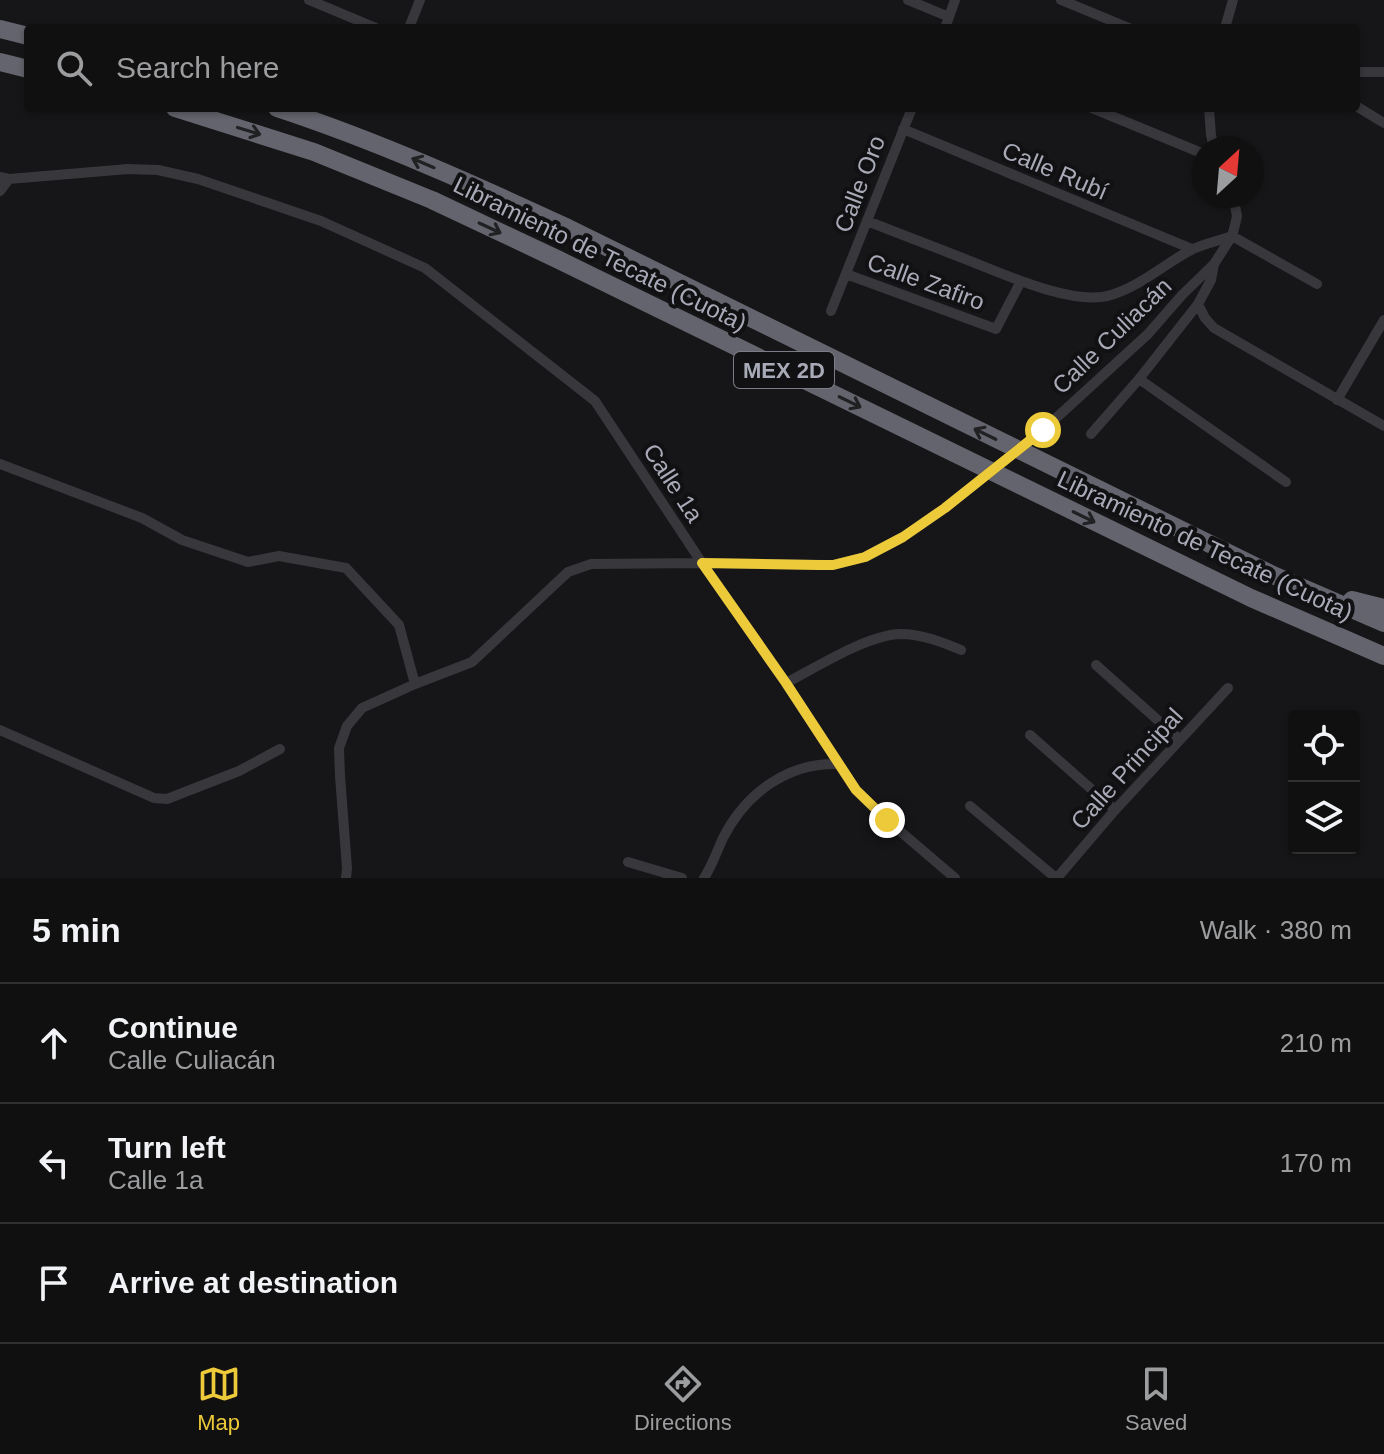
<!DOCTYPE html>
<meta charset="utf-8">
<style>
:root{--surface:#101011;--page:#19191a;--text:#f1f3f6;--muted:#9c9d9f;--line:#303031;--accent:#ecca39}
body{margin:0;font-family:Helvetica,sans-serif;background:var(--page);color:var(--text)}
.controls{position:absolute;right:24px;bottom:24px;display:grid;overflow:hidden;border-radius:8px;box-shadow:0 2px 6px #0004}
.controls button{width:72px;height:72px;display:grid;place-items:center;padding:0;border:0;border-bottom:2px solid var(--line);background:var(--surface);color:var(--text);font:40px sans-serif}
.compass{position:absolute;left:1192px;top:136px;width:72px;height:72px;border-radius:50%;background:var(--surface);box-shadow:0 2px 6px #0004;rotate:26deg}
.stop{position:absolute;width:24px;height:24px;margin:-18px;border:6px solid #ecca39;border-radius:50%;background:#fff}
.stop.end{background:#ecca39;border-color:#fff;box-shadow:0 2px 8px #0008}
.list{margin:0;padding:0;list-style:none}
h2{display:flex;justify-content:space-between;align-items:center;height:104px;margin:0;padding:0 32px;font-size:34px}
h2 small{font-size:26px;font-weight:400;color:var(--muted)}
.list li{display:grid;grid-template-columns:52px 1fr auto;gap:24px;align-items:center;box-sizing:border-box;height:120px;padding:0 32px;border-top:2px solid var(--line)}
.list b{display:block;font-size:30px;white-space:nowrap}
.list p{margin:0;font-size:26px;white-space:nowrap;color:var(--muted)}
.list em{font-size:26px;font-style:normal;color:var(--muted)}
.icon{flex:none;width:44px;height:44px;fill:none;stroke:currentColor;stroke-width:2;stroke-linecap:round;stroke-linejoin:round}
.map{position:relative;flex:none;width:1384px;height:878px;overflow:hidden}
.search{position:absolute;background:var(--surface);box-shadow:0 2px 6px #0004;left:24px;right:24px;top:24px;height:88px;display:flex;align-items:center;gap:20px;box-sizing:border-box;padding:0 28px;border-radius:8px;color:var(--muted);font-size:30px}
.sheet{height:464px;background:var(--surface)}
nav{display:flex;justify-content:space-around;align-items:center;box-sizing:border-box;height:112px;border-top:2px solid var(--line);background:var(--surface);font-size:22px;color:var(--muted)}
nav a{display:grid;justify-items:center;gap:4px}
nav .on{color:var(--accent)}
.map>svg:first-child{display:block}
</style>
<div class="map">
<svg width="1384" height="878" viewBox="0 0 1384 878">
<rect width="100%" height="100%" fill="#161517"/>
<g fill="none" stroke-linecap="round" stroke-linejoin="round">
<path stroke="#37373c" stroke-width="10" d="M 309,0 L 376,28
M 908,0 L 949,17
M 1061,0 L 1129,28
M 409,28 L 420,0
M 945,28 L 955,0
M 1225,28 L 1233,0
M 1356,72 L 1384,72
M 1356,106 L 1384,123
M 1092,108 L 1204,154
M 1209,108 L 1211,135 L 1214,148
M 903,129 L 1192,249
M 0,177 L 9,179 L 128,169 L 158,170 L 198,179 L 321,221 L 425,268 L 595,401 L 702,563 L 786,683 L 856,790 L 887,820 L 955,878
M 0,191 L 9,179
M 867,221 C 900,234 932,246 965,259 C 1001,273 1074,307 1111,295 C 1141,286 1164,264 1191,250 C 1203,244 1218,241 1232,236
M 1232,236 L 1317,284
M 1214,264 L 1211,280 L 1198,304 L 1205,318 L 1214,328 L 1384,426
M 846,274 L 996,329 L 1021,281
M 831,311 L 912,108
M 1139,379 L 1286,482
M 1337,400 L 1384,320
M 1043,430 L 1148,334 L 1182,295 L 1214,264 L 1232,236 L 1235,225 L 1237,216 L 1233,196
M 1091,434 L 1139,379 L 1198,304
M 0,464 L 142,518 L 182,540 L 248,562 L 279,556 L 346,568 L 399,625 L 415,684
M 1096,665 L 1179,739
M 786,683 C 817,667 867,635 900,634 C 922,634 942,642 961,650
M 0,730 L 154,798 L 167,799 L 239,771 L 280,749
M 1030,735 L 1115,810
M 970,806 L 1056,878
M 628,862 L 682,878
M 346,878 L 347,868 L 340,776 L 339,748 L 347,726 L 362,708 L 415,684 L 472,662 L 568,572 L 591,564 L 702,563 L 833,565 L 865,557 L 903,537 L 945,508
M 704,878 C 712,866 717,851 723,838 C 746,793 788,762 839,764
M 1057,878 L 1115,810 L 1228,688"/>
<path stroke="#63646d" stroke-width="18" d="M 0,29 L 28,36
M 0,62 L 28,69
M 175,108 L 314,152 L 432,200 L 559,260 L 1251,598 L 1384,656
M 277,108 C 377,141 473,184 568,228 L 1273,575 L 1384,623
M 1352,600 L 1384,608"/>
<path stroke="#37373c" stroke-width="10" d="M 945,508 L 1043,430"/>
</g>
<defs><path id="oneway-shaft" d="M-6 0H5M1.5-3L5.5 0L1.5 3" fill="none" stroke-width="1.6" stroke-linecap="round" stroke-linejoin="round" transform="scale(2)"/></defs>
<g stroke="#212124">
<use href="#oneway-shaft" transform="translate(249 131) rotate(17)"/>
<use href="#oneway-shaft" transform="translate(423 163) rotate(-157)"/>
<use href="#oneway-shaft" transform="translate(490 228) rotate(25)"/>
<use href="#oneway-shaft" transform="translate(850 402) rotate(26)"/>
<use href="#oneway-shaft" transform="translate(985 434) rotate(-154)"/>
<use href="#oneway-shaft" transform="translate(1084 517) rotate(26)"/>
</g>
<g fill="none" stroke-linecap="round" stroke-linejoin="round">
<path stroke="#ecca39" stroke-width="10" d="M 887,820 L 856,790 L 786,683 L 702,563 L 818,565 L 833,565 L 865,557 L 903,537 L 945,508 L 1043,430"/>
</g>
<g text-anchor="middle" stroke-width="8" stroke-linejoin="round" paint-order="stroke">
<rect fill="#111012" stroke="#7b7c86" stroke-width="2" x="734" y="352" width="100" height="36" rx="6"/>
<g font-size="22" font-weight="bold" fill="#a8aab7">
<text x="784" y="378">MEX 2D</text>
</g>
<g font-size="24" fill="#a8aab7" stroke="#111012">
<text transform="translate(1055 171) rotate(23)" y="8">Calle Rubí</text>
<text transform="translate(860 184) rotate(-69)" y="8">Calle Oro</text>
<text transform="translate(600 254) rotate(26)" y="8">Libramiento de Tecate (Cuota)</text>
<text transform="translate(926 282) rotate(20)" y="8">Calle Zafiro</text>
<text transform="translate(1112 336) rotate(-44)" y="8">Calle Culiacán</text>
<text transform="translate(673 483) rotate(57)" y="8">Calle 1a</text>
<text transform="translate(1205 546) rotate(25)" y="8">Libramiento de Tecate (Cuota)</text>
<text transform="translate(1127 769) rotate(-48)" y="8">Calle Principal</text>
</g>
</g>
</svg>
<div class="controls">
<button><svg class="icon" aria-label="locate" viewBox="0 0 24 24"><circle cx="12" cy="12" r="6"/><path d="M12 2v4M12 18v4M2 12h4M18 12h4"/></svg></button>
<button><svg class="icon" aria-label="layers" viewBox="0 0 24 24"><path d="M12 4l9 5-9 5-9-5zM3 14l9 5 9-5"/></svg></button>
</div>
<svg class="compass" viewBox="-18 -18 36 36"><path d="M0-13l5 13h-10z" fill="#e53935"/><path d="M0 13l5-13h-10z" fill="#9c9d9f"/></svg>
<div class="stop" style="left:1043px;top:430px"></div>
<div class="stop end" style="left:887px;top:820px"></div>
<div class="search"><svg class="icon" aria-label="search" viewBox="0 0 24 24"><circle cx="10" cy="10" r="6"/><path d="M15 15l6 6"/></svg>Search here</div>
</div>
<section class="sheet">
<h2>5 min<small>Walk · 380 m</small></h2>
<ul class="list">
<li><svg class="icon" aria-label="ahead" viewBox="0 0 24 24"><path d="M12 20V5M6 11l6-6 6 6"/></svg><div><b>Continue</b><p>Calle Culiacán</p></div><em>210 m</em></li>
<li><svg class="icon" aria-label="left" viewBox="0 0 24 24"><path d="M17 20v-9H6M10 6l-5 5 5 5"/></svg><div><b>Turn left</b><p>Calle 1a</p></div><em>170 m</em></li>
<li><svg class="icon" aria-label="arrive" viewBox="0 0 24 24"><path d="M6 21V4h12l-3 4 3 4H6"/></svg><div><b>Arrive at destination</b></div></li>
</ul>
</section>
<nav>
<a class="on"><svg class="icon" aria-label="map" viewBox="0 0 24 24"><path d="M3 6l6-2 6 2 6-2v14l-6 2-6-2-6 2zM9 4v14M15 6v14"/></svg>Map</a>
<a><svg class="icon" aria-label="directions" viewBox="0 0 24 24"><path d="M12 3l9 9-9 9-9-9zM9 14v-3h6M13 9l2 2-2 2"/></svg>Directions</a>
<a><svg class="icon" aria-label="saved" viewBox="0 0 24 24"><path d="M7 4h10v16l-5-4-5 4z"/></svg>Saved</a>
</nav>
